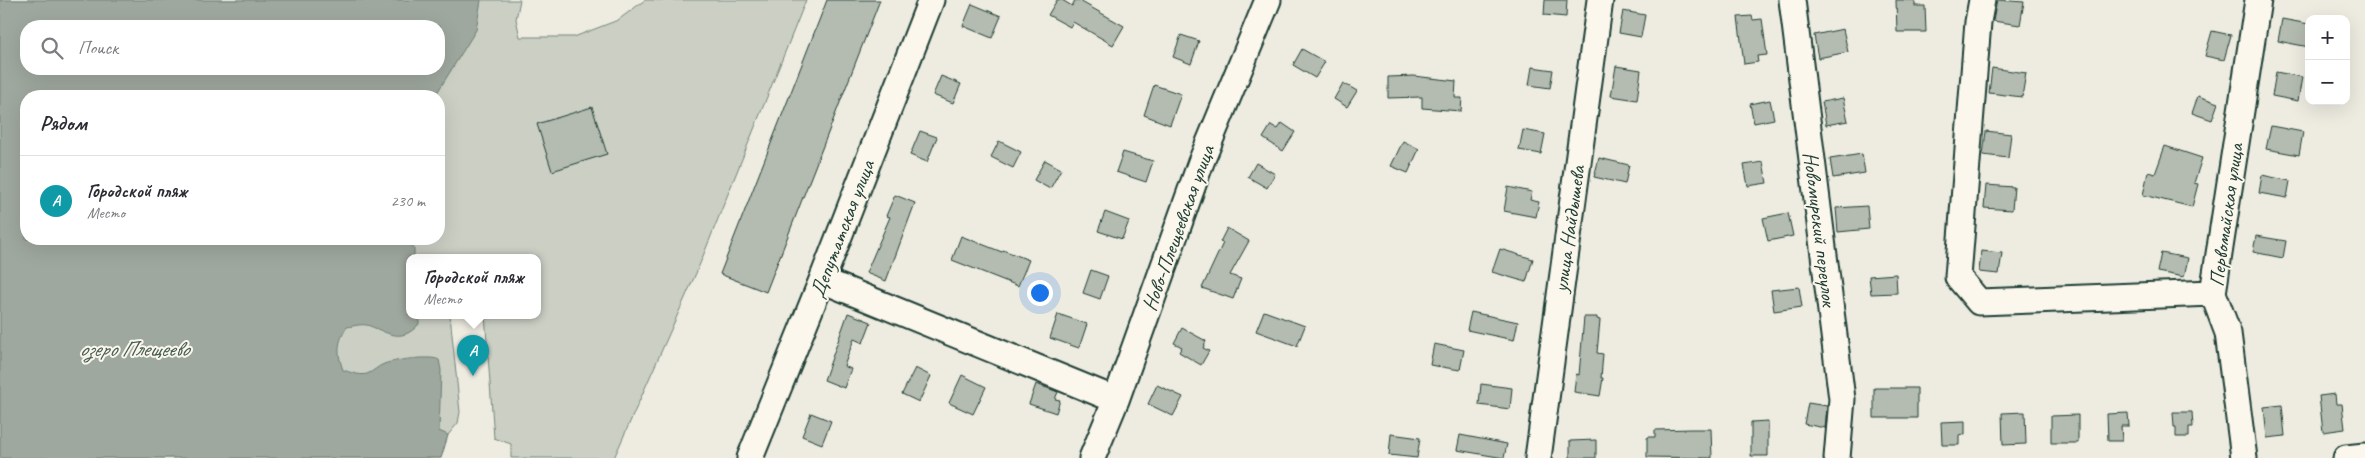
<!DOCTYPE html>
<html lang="ru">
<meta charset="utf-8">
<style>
:root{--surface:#fff;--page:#f7f7f7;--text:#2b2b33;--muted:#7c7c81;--line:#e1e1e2;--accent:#111827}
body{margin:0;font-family:Caveat,sans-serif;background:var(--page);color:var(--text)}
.controls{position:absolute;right:15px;top:15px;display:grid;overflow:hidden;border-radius:10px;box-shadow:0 5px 20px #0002}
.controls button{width:45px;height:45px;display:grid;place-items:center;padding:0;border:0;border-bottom:1px solid var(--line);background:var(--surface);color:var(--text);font:25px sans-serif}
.you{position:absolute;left:1039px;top:292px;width:18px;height:18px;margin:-12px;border:4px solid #fff;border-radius:50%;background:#1a73e8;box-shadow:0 0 0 8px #1a73e833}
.badge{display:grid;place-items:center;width:32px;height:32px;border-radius:50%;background:var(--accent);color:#fff;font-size:16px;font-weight:700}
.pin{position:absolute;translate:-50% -41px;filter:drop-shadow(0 1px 2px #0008)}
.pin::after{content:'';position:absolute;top:26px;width:18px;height:15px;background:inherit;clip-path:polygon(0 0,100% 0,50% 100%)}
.popup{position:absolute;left:406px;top:254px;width:135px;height:65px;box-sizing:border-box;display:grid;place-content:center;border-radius:10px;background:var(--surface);filter:drop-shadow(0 1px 4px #0005);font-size:16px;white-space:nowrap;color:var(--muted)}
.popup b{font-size:19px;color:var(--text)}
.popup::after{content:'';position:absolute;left:50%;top:100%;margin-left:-10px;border:10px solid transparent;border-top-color:var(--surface)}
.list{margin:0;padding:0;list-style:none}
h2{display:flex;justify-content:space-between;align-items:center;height:65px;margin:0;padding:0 20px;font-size:21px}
h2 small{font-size:16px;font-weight:400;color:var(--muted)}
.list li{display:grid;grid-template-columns:32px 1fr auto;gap:15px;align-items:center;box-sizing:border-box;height:90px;padding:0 20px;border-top:1px solid var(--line)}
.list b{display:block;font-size:19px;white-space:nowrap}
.list p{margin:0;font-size:16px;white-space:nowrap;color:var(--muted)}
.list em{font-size:16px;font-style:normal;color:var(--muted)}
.icon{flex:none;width:28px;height:28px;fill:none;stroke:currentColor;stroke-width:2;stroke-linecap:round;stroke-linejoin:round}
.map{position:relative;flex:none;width:2365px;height:458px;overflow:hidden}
.search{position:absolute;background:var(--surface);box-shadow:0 5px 20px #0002;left:20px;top:20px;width:425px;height:55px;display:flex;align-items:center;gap:12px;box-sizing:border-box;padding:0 18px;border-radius:20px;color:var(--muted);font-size:19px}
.panel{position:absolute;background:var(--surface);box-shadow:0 5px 20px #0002;left:20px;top:90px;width:425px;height:155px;border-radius:20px}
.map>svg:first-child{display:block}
</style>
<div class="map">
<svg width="2365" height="458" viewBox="0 0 2365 458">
<rect width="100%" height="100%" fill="#eeece1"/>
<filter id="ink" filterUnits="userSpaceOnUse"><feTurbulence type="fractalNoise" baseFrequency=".02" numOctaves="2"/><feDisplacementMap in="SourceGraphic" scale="10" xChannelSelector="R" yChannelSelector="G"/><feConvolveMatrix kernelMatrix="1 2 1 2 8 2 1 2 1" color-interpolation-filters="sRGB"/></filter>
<g filter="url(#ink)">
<path fill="#cbcfc4" stroke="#75867c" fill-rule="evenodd" d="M 0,0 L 520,0 L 516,19 L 520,37 L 574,37 L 618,20 L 645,0 L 806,0 L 697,271 L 614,458 L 511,458 L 511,444 L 494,438 L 485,315 L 537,315 L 537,257 L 409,257 L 409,315 L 450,315 L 460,412 L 458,423 L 448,435 L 441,458 L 0,458 ZM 26,26 L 439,26 L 439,69 L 26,69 ZM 26,96 L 439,96 L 439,239 L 26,239 Z"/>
<path fill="#9fa89f" stroke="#6c7d74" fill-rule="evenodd" d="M 0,0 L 481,0 L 476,30 L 435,96 L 26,96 L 26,239 L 403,239 L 414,248 L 414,257 L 409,257 L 409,315 L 419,315 L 419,324 C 402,343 390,334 370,326 C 363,323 354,326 347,327 C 337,342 337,353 343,370 C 350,372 359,376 367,374 C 373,372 378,366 384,364 C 394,360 432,355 439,360 L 441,370 L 439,431 L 448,435 L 441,458 L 0,458 ZM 26,26 L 439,26 L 439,69 L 26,69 Z"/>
<path fill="#b4bbb0" stroke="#1f3d34" d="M 827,0 L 880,0 L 766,292 L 720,274 Z
M 1057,0 L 1062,0 L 1072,6 L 1075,0 L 1078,0 L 1124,26 L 1113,45 L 1073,22 L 1070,27 L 1048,15 Z
M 1545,0 L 1567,0 L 1566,17 L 1544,15 Z
M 1896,0 L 1915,0 L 1915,6 L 1925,6 L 1926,32 L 1897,32 Z
M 1997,0 L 2024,2 L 2020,25 L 1993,21 Z
M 972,4 L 1001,16 L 992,38 L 963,26 Z
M 1623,11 L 1645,15 L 1641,37 L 1619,33 Z
M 1752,16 L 1753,20 L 1762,19 L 1767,55 L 1757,56 L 1758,62 L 1744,64 L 1738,17 Z
M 2282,19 L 2309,24 L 2309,47 L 2278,41 Z
M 1843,29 L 1848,52 L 1818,58 L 1814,35 Z
M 2212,31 L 2231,35 L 2224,60 L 2205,56 Z
M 1181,35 L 1199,41 L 1191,64 L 1173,57 Z
M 1302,49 L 1325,62 L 1315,78 L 1293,65 Z
M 1616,66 L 1641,70 L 1637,100 L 1611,96 Z
M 1532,67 L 1553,70 L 1550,88 L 1529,85 Z
M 1992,68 L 2026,73 L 2022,97 L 1989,93 Z
M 2276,72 L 2302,77 L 2298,101 L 2272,96 Z
M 941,76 L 961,84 L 953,103 L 933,95 Z
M 1414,76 L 1456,81 L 1455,98 L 1462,98 L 1461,111 L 1422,108 L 1422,97 L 1388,98 L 1388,77 Z
M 1343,83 L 1357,91 L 1347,107 L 1334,99 Z
M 1154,85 L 1181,94 L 1170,125 L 1144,115 Z
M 2198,96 L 2218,103 L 2212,120 L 2192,113 Z
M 1843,98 L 1848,121 L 1826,125 L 1822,102 Z
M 1770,100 L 1774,119 L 1754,123 L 1750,104 Z
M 592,107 L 607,154 L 552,171 L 537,124 Z
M 1282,123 L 1295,132 L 1283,151 L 1263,138 L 1271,125 L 1278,129 Z
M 2271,126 L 2303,132 L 2299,155 L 2266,149 Z
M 1523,130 L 1545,134 L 1541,154 L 1519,150 Z
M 920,131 L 937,137 L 927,162 L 910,155 Z
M 1986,131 L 2011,134 L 2008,158 L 1983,155 Z
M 999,141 L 1021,152 L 1013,168 L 991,157 Z
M 1403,141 L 1419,149 L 1408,173 L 1391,166 Z
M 2165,146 L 2202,158 L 2194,183 L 2198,184 L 2192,207 L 2143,195 L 2148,172 L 2155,174 Z
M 1123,152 L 1153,161 L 1146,182 L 1116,172 Z
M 1862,154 L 1865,173 L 1833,178 L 1830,159 Z
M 1599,158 L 1629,165 L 1625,184 L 1594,177 Z
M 1045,160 L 1061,169 L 1050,189 L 1034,180 Z
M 1763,162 L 1767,183 L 1748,186 L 1744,165 Z
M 1256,163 L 1275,174 L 1267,188 L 1248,177 Z
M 2262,175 L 2290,181 L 2287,198 L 2259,193 Z
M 1986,185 L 2014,187 L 2012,210 L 1984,208 Z
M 1508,187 L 1532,192 L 1530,200 L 1539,202 L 1536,217 L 1504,211 Z
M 895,195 L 915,203 L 886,281 L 866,273 L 890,217 L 886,216 Z
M 1867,206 L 1869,229 L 1838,232 L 1836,208 Z
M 1105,212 L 1129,221 L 1122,239 L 1098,231 Z
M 1788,213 L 1793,236 L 1768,241 L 1763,218 Z
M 1227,228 L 1249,241 L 1230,275 L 1241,279 L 1233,299 L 1202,288 L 1223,243 L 1220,242 Z
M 961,236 L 1002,252 L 1003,250 L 1029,260 L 1018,286 L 952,260 Z
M 2256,236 L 2286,241 L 2283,258 L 2253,252 Z
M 1500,249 L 1533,259 L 1526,282 L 1492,272 Z
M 1981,251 L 2002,253 L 1999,274 L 1979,272 Z
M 2161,253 L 2188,258 L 2184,277 L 2157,272 Z
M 1091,270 L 1108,276 L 1100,299 L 1083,293 Z
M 1896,274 L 1897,293 L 1871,294 L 1869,276 Z
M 1799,287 L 1802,307 L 1774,311 L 1771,290 Z
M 1264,311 L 1305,326 L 1297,346 L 1256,331 Z
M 1471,312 L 1518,322 L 1514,340 L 1467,330 Z
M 848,313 L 871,322 L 863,343 L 854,339 L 844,366 L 851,369 L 844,388 L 824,380 Z
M 1058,314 L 1087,324 L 1079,348 L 1050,338 Z
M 1584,317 L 1597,317 L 1597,319 L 1600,320 L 1597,353 L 1603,354 L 1601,378 L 1603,378 L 1600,396 L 1574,392 L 1576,374 L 1579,375 Z
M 1182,328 L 1206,341 L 1203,348 L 1209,351 L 1201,365 L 1179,352 L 1182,347 L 1174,343 Z
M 1434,344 L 1464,350 L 1460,370 L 1430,365 Z
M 915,368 L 931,376 L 919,402 L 902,394 Z
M 962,375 L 986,387 L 973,414 L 949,403 Z
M 1036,384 L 1058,392 L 1055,399 L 1060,400 L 1056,413 L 1029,404 Z
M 1481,384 L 1512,388 L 1510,409 L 1479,405 Z
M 1157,385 L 1183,397 L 1173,416 L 1148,404 Z
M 1874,388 L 1917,388 L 1917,418 L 1874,418 Z
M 2335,394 L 2336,404 L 2342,404 L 2345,429 L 2323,432 L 2319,396 Z
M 1808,403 L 1827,406 L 1825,428 L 1804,424 Z
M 2282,405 L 2285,436 L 2267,438 L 2264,407 Z
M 2025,412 L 2026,444 L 2003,445 L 2002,413 Z
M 2173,412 L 2192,412 L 2193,427 L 2189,427 L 2189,437 L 2176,437 L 2176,427 L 2174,427 Z
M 811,413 L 831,421 L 822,444 L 802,436 Z
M 2128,413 L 2129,426 L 2121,426 L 2122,441 L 2108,441 L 2107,414 Z
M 2078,415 L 2078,443 L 2051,443 L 2051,416 Z
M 1768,421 L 1768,456 L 1751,456 L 1751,422 Z
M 1965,421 L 1965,434 L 1959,435 L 1959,445 L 1942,445 L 1941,422 Z
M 1691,429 L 1711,429 L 1712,458 L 1647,457 L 1647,437 L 1655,437 L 1655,430 Z
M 1391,434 L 1420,438 L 1417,458 L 1389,455 Z
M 1460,435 L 1507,444 L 1504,458 L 1457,450 Z
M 1596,440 L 1596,458 L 1570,458 L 1570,441 Z"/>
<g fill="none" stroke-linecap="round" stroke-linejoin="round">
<defs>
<path id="minor" d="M 1792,0 L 1842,399 L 1837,458
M 1982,0 L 1978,22 L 1958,277 L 1979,302 L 2213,293
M 822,280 L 1116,400
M 750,458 L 822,280 L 931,0
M 1092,458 L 1116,400 L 1201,162 L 1268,0
M 1538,458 L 1600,0
M 2244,458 L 2228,333 L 2213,293 L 2258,0
M 2346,458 L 2365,456"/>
</defs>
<use href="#minor" stroke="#1f3d34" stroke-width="29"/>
<use href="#minor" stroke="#fbf7ec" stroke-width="25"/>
</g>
</g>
<g text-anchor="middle" stroke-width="4" stroke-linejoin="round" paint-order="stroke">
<g font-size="21" fill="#1f3d34" stroke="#fbf7ec">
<text transform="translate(2226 215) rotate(-82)" y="7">Первомайская улица</text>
<text transform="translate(1178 228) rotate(-70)" y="7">Ново-Плещеевская улица</text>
<text transform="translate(842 229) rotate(-69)" y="7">Депутатская улица</text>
<text transform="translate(1569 229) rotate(-82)" y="7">улица Найдышева</text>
<text transform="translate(1820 229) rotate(83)" y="7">Новомирский переулок</text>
</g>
<g font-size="22" font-style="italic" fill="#455d54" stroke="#fbf7ec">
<text x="134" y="356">озеро Плещеево</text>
</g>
</g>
</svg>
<div class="controls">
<button>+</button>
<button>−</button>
</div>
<div class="you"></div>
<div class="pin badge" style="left:473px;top:376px;background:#0f9aa8">A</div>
<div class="popup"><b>Городской пляж</b>Место</div>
<div class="search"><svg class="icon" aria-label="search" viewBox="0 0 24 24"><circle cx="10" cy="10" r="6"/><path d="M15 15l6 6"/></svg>Поиск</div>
<section class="panel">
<h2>Рядом<small></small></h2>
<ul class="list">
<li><span class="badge" style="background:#0f9aa8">A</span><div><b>Городской пляж</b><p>Место</p></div><em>230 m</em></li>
</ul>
</section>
</div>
